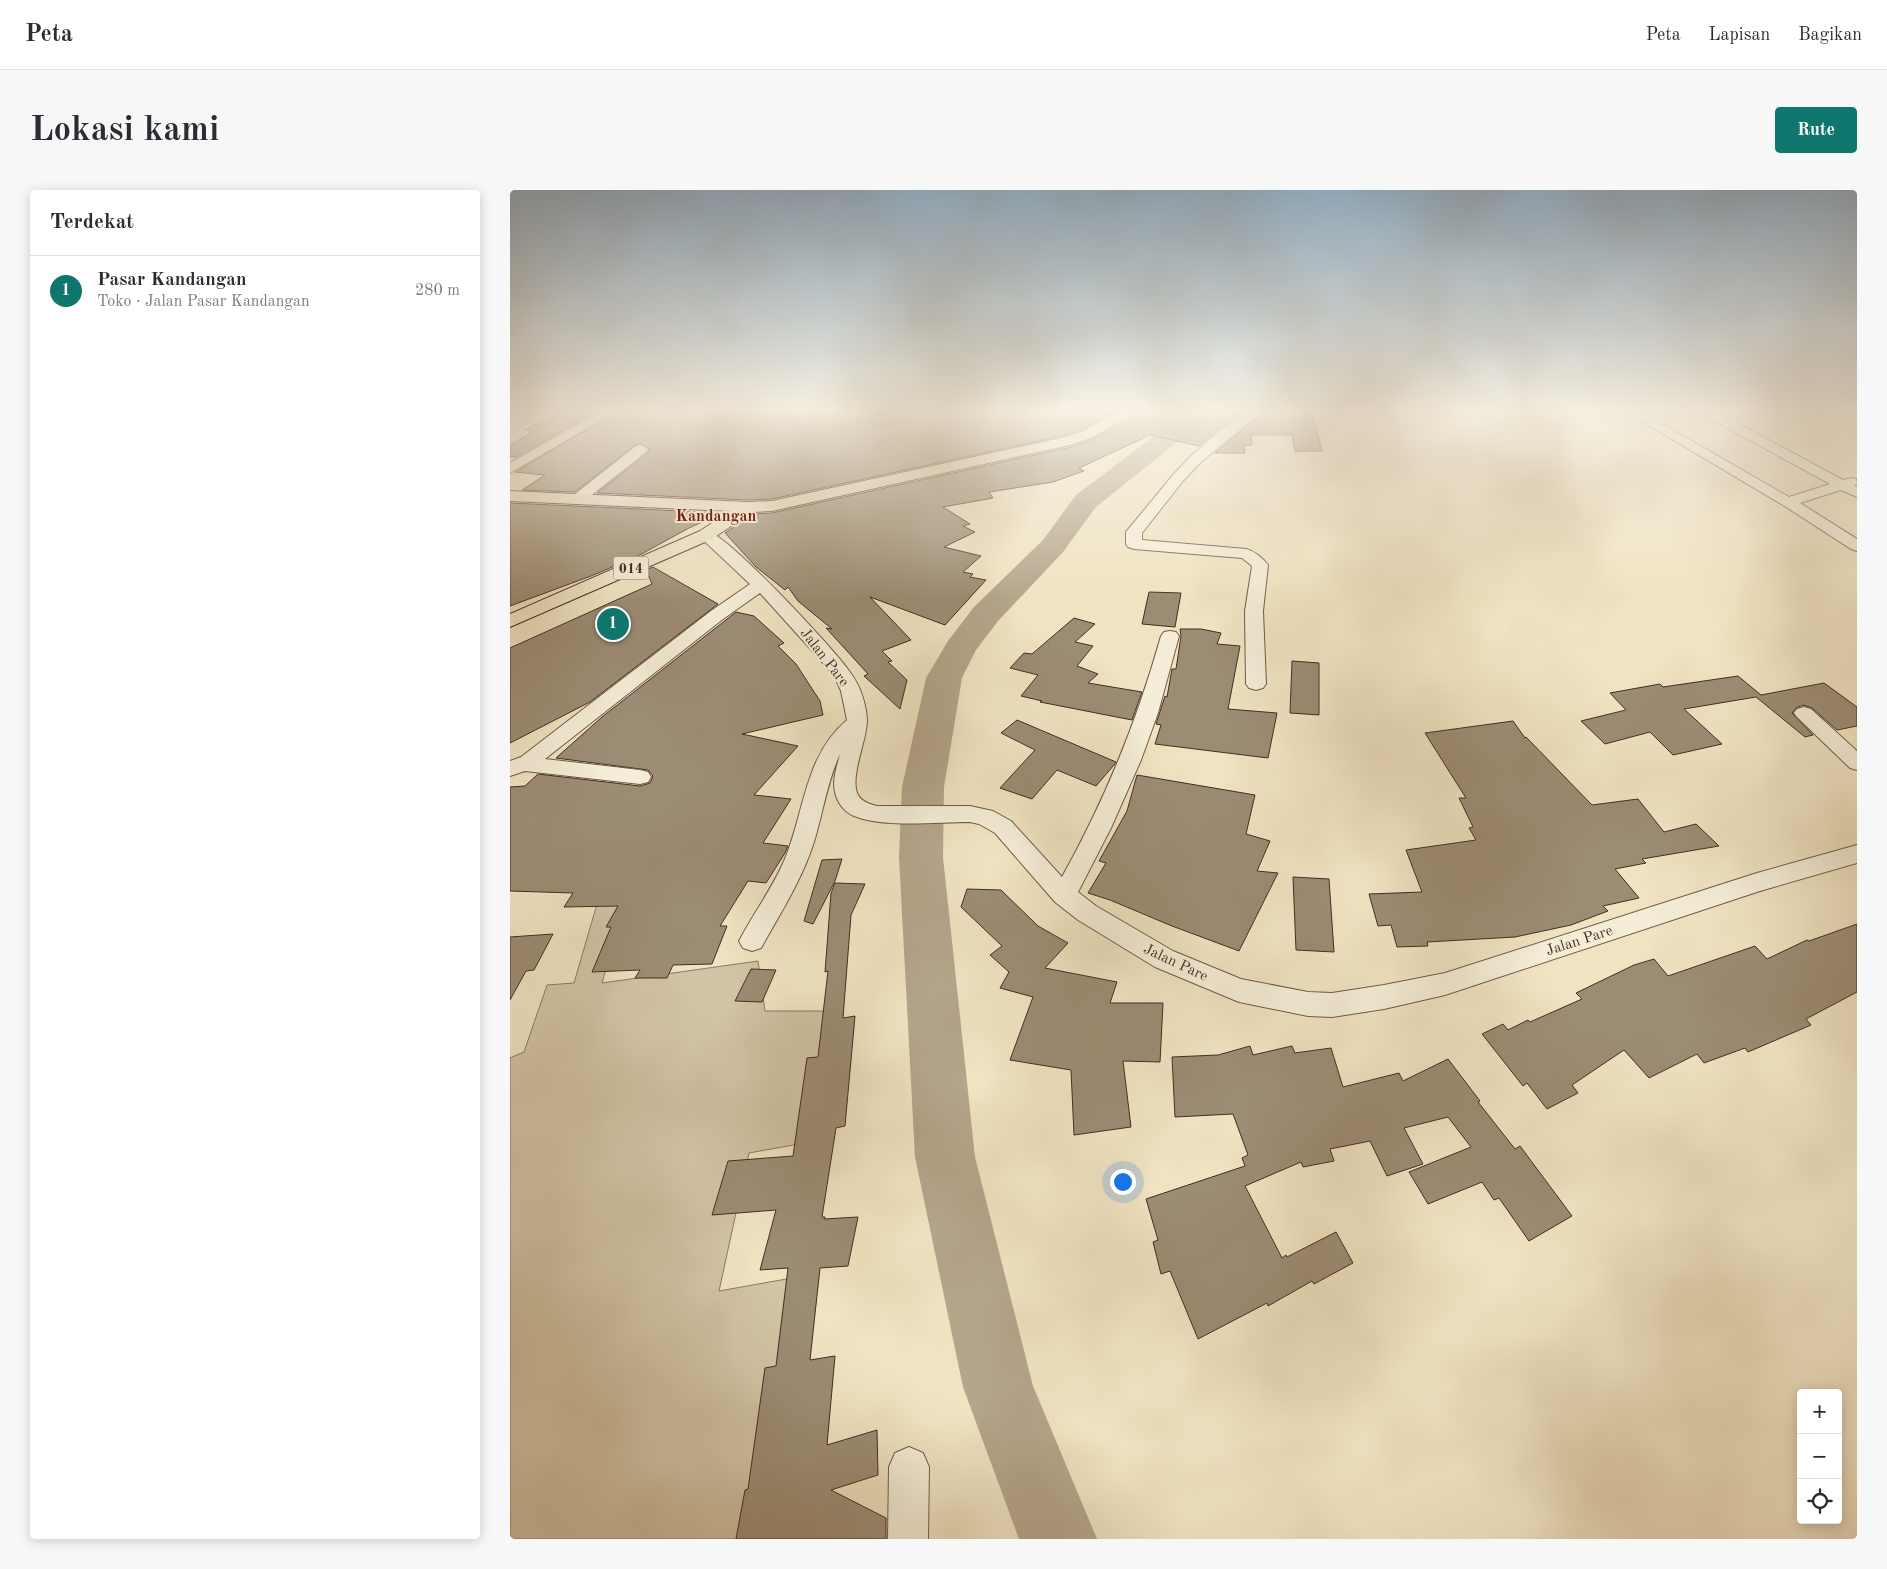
<!DOCTYPE html>
<html lang="id">
<meta charset="utf-8">
<style>
:root{--surface:#fff;--page:#f7f7f7;--text:#2b2b33;--muted:#7c7c81;--line:#e1e1e2;--accent:#0f766e}
body{margin:0;font-family:"Old Standard TT",serif;background:var(--page);color:var(--text)}
.controls{position:absolute;right:15px;bottom:15px;display:grid;overflow:hidden;border-radius:5px;box-shadow:0 2px 12px #0003}
.controls button{width:45px;height:45px;display:grid;place-items:center;padding:0;border:0;border-bottom:1px solid var(--line);background:var(--surface);color:var(--text);font:25px sans-serif}
.you{position:absolute;left:612px;top:991px;width:18px;height:18px;margin:-12px;border:4px solid #fff;border-radius:50%;background:#1a73e8;box-shadow:0 0 0 8px #1a73e833}
.badge{display:grid;place-items:center;width:32px;height:32px;border-radius:50%;background:var(--accent);color:#fff;font-size:16px;font-weight:700}
.pin{position:absolute;translate:-50% -50%;border:2px solid #fff;box-shadow:0 1px 5px #0006}
.list{margin:0;padding:0;list-style:none}
h2{display:flex;justify-content:space-between;align-items:center;height:65px;margin:0;padding:0 20px;font-size:21px}
h2 small{font-size:16px;font-weight:400;color:var(--muted)}
.list li{display:grid;grid-template-columns:32px 1fr auto;gap:15px;align-items:center;box-sizing:border-box;height:70px;padding:0 20px;border-top:1px solid var(--line)}
.list b{display:block;font-size:19px;white-space:nowrap}
.list p{margin:0;font-size:16px;white-space:nowrap;color:var(--muted)}
.list em{font-size:16px;font-style:normal;color:var(--muted)}
.icon{flex:none;width:28px;height:28px;fill:none;stroke:currentColor;stroke-width:2;stroke-linecap:round;stroke-linejoin:round}
.map{position:relative;flex:none;width:1347px;height:1349px;overflow:hidden;border-radius:5px}
header{display:flex;align-items:center;gap:30px;box-sizing:border-box;height:70px;padding:0 25px;background:var(--surface);border-bottom:1px solid var(--line)}
header strong{font-size:24px}
nav{display:flex;gap:28px;margin-inline-start:auto;font-size:18px}
.intro{display:flex;align-items:center;justify-content:space-between;box-sizing:border-box;height:120px;padding:0 30px}
h1{margin:0;font-size:35px}
.button{padding:12px 22px;border-radius:5px;background:var(--accent);color:#fff;font-size:18px;font-weight:700}
main{display:flex;gap:30px;padding:0 30px}
aside{flex:1;background:var(--surface);border-radius:5px;box-shadow:0 2px 12px #0003}
.map>svg:first-child{display:block}
</style>
<header>
<strong>Peta</strong>
<nav><a>Peta</a><a>Lapisan</a><a>Bagikan</a></nav>
</header>
<div class="intro"><h1>Lokasi kami</h1><a class="button">Rute</a></div>
<main>
<aside>
<h2>Terdekat<small></small></h2>
<ul class="list">
<li><span class="badge">1</span><div><b>Pasar Kandangan</b><p>Toko · Jalan Pasar Kandangan</p></div><em>280 m</em></li>
</ul>
</aside>
<div class="map">
<svg width="1347" height="1349" viewBox="0 0 1347 1349">
<rect width="100%" height="100%" fill="#f0e3c2"/>
<filter id="stains"><feTurbulence type="fractalNoise" baseFrequency=".004" numOctaves="4"/><feColorMatrix values="0 0 0 0 .2 0 0 0 0 .09 0 0 0 0 .02 0 0 0 .5 -.17"/></filter>
<radialGradient id="worn" r=".72"><stop offset=".6" stop-color="#630" stop-opacity="0"/><stop offset="1" stop-color="#630" stop-opacity=".3"/></radialGradient>
<path fill="#d2c4a6" stroke="#8a7963" d="M 115,711 L 92,793 L 248,771 L 255,821 L 326,821 L 317,949 L 239,963 L 209,1101 L 299,1085 L 244,1349 L 0,1349 L 0,868 L 14,862 L 37,795 L 64,793 L 87,714 Z"/>
<g fill="none" stroke-linecap="round" stroke-linejoin="round">
<path fill="#b4a58b" fill-rule="evenodd" d="M 679,220 L 705,220 L 701,225 L 586,317 L 553,362 L 488,431 L 466,460 L 452,488 L 434,597 L 433,667 L 465,967 L 523,1196 L 587,1349 L 509,1349 L 453,1197 L 405,967 L 389,667 L 392,597 L 416,488 L 438,451 L 464,417 L 533,350 L 566,305 Z"/>
</g>
<path fill="#9c8c74" stroke="#412e20" d="M 54,220 L 86,222 L 6,267 L 0,267 L 0,255 L 24,241 L 15,240 Z
M 110,220 L 607,220 L 570,240 L 551,246 L 262,309 L 238,310 L 87,303 L 138,263 L 140,259 L 131,253 L 125,255 L 65,302 L 12,300 L 35,285 L 5,282 Z
M 630,220 L 737,220 L 710,238 L 689,256 L 640,245 L 569,278 L 574,281 L 543,292 L 479,302 L 483,308 L 433,317 L 460,334 L 453,336 L 465,342 L 434,357 L 471,366 L 453,382 L 463,384 L 460,387 L 476,390 L 435,435 L 360,407 L 401,450 L 372,461 L 382,471 L 378,472 L 397,490 L 390,519 L 354,486 L 358,484 L 316,438 L 322,439 L 288,411 L 278,397 L 275,400 L 246,377 L 215,343 L 243,324 L 262,323 L 561,257 L 582,250 L 627,225 Z
M 756,220 L 801,220 L 812,261 L 785,261 L 782,245 L 741,245 L 742,255 L 734,255 L 735,263 L 705,263 Z
M 0,313 L 214,323 L 203,330 L 201,328 L 179,338 L 126,367 L 81,386 L 0,416 Z
M 143,377 L 208,414 L 80,512 L 0,553 L 0,458 L 142,394 L 136,380 Z
M 639,402 L 671,403 L 665,437 L 632,434 Z
M 226,422 L 244,426 L 274,453 L 268,456 L 286,474 L 310,511 L 313,525 L 232,544 L 288,556 L 244,605 L 281,609 L 253,653 L 278,656 L 275,663 L 256,693 L 238,691 L 210,736 L 217,736 L 202,774 L 163,775 L 157,788 L 125,788 L 130,780 L 82,782 L 101,737 L 96,737 L 108,716 L 54,717 L 63,703 L 0,701 L 0,597 L 15,596 L 28,584 L 130,596 L 140,593 L 143,586 L 138,580 L 46,568 L 92,527 Z
M 564,428 L 585,434 L 565,452 L 583,456 L 567,476 L 588,484 L 578,493 L 632,502 L 622,530 L 530,512 L 532,511 L 511,506 L 528,485 L 500,478 L 514,463 L 522,464 Z
M 670,439 L 691,439 L 711,443 L 707,454 L 730,456 L 718,519 L 767,523 L 758,568 L 645,554 L 651,535 L 646,534 L 655,506 L 657,507 L 662,479 L 666,479 L 671,446 Z
M 782,471 L 809,473 L 809,525 L 780,523 Z
M 1228,486 L 1251,505 L 1314,493 L 1347,517 L 1347,536 L 1327,540 L 1302,518 L 1293,515 L 1286,518 L 1282,523 L 1303,545 L 1295,547 L 1246,507 L 1174,519 L 1212,554 L 1163,565 L 1140,542 L 1095,554 L 1071,531 L 1116,520 L 1100,503 L 1150,494 L 1153,497 Z
M 507,530 L 606,572 L 604,575 L 586,596 L 547,580 L 522,609 L 490,598 L 525,560 L 491,543 Z
M 1003,531 L 1015,548 L 1016,547 L 1082,615 L 1128,609 L 1154,642 L 1186,634 L 1209,656 L 1132,669 L 1136,673 L 1105,679 L 1129,708 L 1093,716 L 1098,721 L 1061,735 L 1005,747 L 917,752 L 918,756 L 887,757 L 881,735 L 868,736 L 859,704 L 912,702 L 896,660 L 966,650 L 959,638 L 963,637 L 949,608 L 956,608 L 915,543 Z
M 627,585 L 745,605 L 736,644 L 760,651 L 747,681 L 768,683 L 729,761 L 662,736 L 600,710 L 578,703 L 596,673 L 589,671 L 617,621 Z
M 332,669 L 325,691 L 303,734 L 294,731 L 312,670 Z
M 783,687 L 819,689 L 824,762 L 786,760 Z
M 325,693 L 355,694 L 341,725 L 333,828 L 345,826 L 335,936 L 326,938 L 312,1027 L 315,1027 L 314,1029 L 348,1027 L 338,1076 L 310,1078 L 300,1170 L 325,1166 L 317,1255 L 367,1240 L 368,1285 L 321,1300 L 376,1328 L 376,1349 L 226,1349 L 235,1300 L 238,1299 L 255,1178 L 266,1176 L 278,1078 L 250,1080 L 266,1020 L 202,1025 L 218,971 L 283,966 L 297,868 L 308,867 L 318,781 L 315,782 L 321,703 Z
M 457,699 L 491,700 L 528,736 L 558,753 L 535,778 L 607,792 L 600,813 L 653,813 L 650,872 L 613,871 L 621,937 L 564,945 L 561,880 L 500,870 L 523,807 L 490,798 L 499,782 L 480,765 L 492,756 L 451,717 Z
M 1347,734 L 1347,802 L 1296,829 L 1301,835 L 1238,862 L 1235,858 L 1194,873 L 1187,864 L 1139,888 L 1114,860 L 1062,895 L 1068,903 L 1037,919 L 1017,893 L 1013,896 L 972,844 L 993,834 L 998,840 L 1018,830 L 1020,832 L 1072,809 L 1066,803 L 1124,775 L 1144,769 L 1158,786 L 1245,756 L 1257,769 L 1297,750 L 1299,751 Z
M 43,744 L 24,780 L 16,781 L 0,810 L 0,747 Z
M 241,779 L 266,780 L 252,812 L 225,811 Z
M 740,856 L 743,865 L 782,856 L 785,863 L 821,858 L 833,897 L 889,883 L 893,891 L 938,869 L 970,911 L 968,912 L 1005,959 L 1010,956 L 1062,1026 L 1019,1051 L 989,1008 L 984,1010 L 972,992 L 918,1014 L 899,982 L 961,957 L 938,927 L 894,938 L 913,974 L 877,986 L 860,951 L 820,959 L 824,971 L 793,977 L 791,972 L 735,996 L 772,1068 L 776,1065 L 777,1067 L 826,1042 L 843,1073 L 804,1094 L 802,1091 L 758,1116 L 757,1113 L 688,1149 L 660,1081 L 651,1084 L 643,1052 L 648,1050 L 636,1009 L 735,976 L 732,968 L 738,965 L 723,924 L 665,927 L 662,867 L 708,865 Z"/>
<g fill="none" stroke-linecap="round" stroke-linejoin="round">
<defs>
<path id="minor" d="M 93,220 L 108,220 L 0,283 L 0,273 Z
M 740,220 L 754,220 L 691,272 L 673,291 L 632,343 L 632,350 L 736,359 C 744,361 753,368 758,375 L 753,421 L 756,494 L 753,498 L 746,500 L 739,498 L 736,494 L 735,421 L 742,376 L 732,368 L 624,359 L 618,357 L 616,354 L 616,342 L 663,285 L 681,266 L 711,240 Z
M 1113,220 L 1128,220 L 1279,307 L 1320,294 L 1190,223 L 1188,220 L 1203,220 L 1333,290 L 1341,288 L 1346,289 L 1347,293 L 1344,296 L 1347,297 L 1347,307 L 1331,300 L 1290,313 L 1347,349 L 1347,361 L 1341,359 L 1273,315 Z
M 131,255 L 138,259 L 136,262 L 74,311 L 64,311 L 62,308 L 64,305 L 126,256 Z
M 196,340 C 219,346 319,454 337,478 C 344,487 350,497 353,508 C 355,515 357,523 357,531 C 357,550 339,588 348,605 C 352,612 360,614 367,616 L 460,616 L 483,621 L 501,631 L 552,687 C 595,610 627,531 651,446 L 654,442 L 660,441 L 666,442 L 669,446 L 648,523 L 631,570 L 601,638 L 568,702 L 586,716 L 663,761 L 731,789 L 798,802 L 822,803 L 874,795 L 935,783 L 1247,683 L 1347,655 L 1347,673 L 1250,701 L 935,805 L 874,819 L 822,827 L 798,826 L 729,812 L 645,777 L 568,730 L 545,712 L 485,643 L 469,634 L 460,632 C 427,632 373,638 344,626 C 334,622 327,612 325,602 C 322,590 327,576 330,564 C 317,592 313,623 304,652 C 292,690 270,724 251,758 L 242,761 L 233,758 L 229,751 C 243,724 262,699 274,671 C 295,622 294,566 337,530 L 331,501 L 324,485 L 250,403 L 213,429 L 35,569 L 130,580 L 138,582 L 141,587 L 138,592 L 130,594 L 15,581 L 0,586 L 0,571 L 11,567 L 201,421 L 240,394 L 191,348 L 188,345 L 191,342 Z
M 1294,517 L 1301,519 L 1347,561 L 1347,580 L 1340,578 L 1287,527 L 1284,523 L 1287,519 Z
M 399,1257 L 413,1263 L 419,1277 L 418,1349 L 378,1349 L 379,1277 L 385,1263 Z"/>
<path id="major" d="M 611,220 L 628,220 L 626,223 L 581,248 L 560,255 L 262,321 L 242,322 L 202,349 L 0,437 L 0,424 L 190,341 L 220,321 L 0,311 L 0,301 L 238,312 L 262,311 L 551,248 L 571,242 Z"/>
</defs>
<use href="#minor" stroke="#6d5b48" stroke-width="2"/>
<use href="#major" stroke="#412e20" stroke-width="2"/>
<use href="#minor" fill="#f5edd7" fill-rule="evenodd"/>
<use href="#major" fill="#f0e3c2" fill-rule="evenodd"/>
</g>
<linearGradient id="sky" x2="0" y2="1"><stop stop-color="#93aec3"/><stop offset="0.54" stop-color="#f8f2e4"/><stop offset="1" stop-color="#f8f2e4" stop-opacity="0"/></linearGradient>
<rect width="1347" height="409" fill="url(#sky)"/>
<g text-anchor="middle" stroke-width="4" stroke-linejoin="round" paint-order="stroke">
<rect fill="#f5edd7" stroke="#776757" stroke-width="1" x="103.5" y="366.5" width="35" height="23" rx="4"/>
<g font-size="14" font-weight="bold" fill="#412e20">
<text x="121" y="383">014</text>
</g>
<g font-size="15" fill="#412e20" stroke="#f5edd7">
<text transform="translate(315 467) rotate(52)" y="5">Jalan Pare</text>
<text transform="translate(1069 750) rotate(-18)" y="5">Jalan Pare</text>
<text transform="translate(666 772) rotate(25)" y="5">Jalan Pare</text>
</g>
<g font-size="16" font-weight="bold" fill="#7a1f14" stroke="#f5edd7">
<text x="206" y="331">Kandangan</text>
</g>
</g>
<rect width="100%" height="100%" filter="url(#stains)"/>
<rect width="100%" height="100%" fill="url(#worn)"/>
</svg>
<div class="controls">
<button>+</button>
<button>−</button>
<button><svg class="icon" aria-label="locate" viewBox="0 0 24 24"><circle cx="12" cy="12" r="6"/><path d="M12 2v4M12 18v4M2 12h4M18 12h4"/></svg></button>
</div>
<div class="you"></div>
<div class="pin badge" style="left:103px;top:434px">1</div>
</div>
</main>
